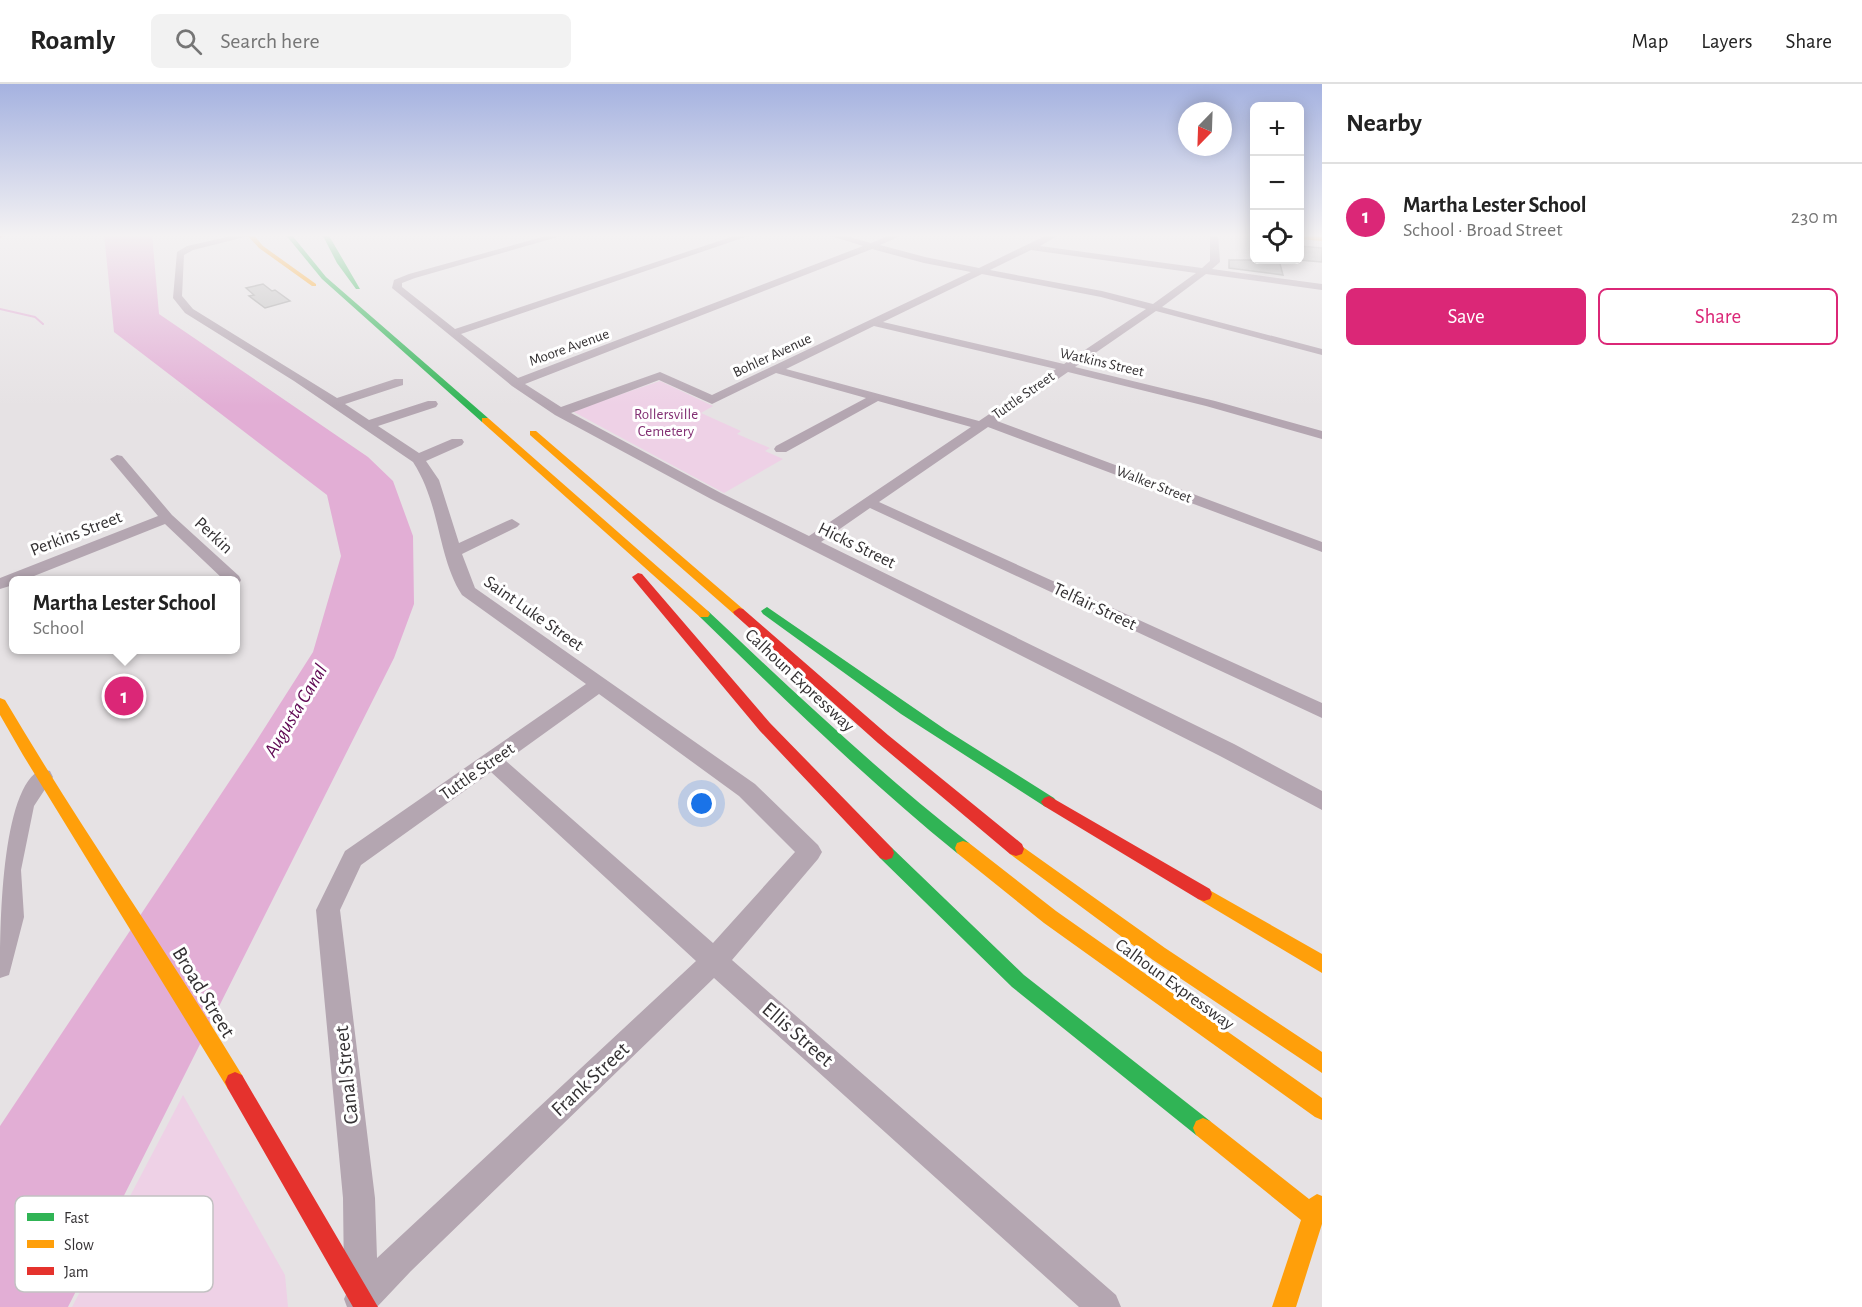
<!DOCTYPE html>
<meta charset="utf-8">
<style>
:root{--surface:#fff;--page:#f2f2f2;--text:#222;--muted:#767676;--line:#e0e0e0;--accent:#db2777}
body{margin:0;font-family:"Alegreya Sans",sans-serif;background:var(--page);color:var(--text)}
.controls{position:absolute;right:18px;top:18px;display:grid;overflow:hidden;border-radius:9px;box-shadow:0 3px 15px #0003}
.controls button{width:54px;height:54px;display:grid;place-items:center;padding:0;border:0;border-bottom:2px solid var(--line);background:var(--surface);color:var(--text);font:30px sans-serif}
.compass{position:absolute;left:1178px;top:18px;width:54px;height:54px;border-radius:50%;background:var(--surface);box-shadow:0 3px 15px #0003;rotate:203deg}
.you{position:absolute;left:702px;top:720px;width:21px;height:21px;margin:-15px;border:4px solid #fff;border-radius:50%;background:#1a73e8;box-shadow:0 0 0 9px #1a73e833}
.badge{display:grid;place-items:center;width:39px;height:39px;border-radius:50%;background:var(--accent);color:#fff;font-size:20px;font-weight:700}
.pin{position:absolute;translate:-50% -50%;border:3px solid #fff;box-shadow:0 2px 6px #0006}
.popup{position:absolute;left:9px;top:492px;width:231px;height:78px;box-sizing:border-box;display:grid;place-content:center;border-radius:9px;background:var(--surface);filter:drop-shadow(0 2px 4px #0005);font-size:20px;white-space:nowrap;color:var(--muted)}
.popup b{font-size:22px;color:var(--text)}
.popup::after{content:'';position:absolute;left:50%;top:100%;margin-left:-12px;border:12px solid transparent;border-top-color:var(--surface)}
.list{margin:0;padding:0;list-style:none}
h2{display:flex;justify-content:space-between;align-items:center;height:78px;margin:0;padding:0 24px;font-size:26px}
h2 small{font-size:20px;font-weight:400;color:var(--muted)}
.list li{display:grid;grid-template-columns:39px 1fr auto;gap:18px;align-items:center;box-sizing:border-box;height:108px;padding:0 24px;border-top:2px solid var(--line)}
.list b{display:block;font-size:22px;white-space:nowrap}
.list p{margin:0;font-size:20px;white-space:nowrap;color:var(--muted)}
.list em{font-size:20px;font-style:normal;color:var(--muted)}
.actions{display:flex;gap:12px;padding:18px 24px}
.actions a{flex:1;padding:14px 0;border:2px solid var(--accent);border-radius:9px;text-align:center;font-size:21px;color:var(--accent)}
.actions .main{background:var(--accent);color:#fff}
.icon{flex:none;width:33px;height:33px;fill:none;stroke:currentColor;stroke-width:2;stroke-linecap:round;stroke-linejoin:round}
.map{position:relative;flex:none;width:1322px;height:1223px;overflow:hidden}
header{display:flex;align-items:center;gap:36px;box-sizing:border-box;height:84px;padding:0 30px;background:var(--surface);border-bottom:2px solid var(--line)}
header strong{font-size:28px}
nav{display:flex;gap:33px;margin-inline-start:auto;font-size:21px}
.search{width:420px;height:54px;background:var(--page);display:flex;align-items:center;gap:15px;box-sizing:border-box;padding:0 21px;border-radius:9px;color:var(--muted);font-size:22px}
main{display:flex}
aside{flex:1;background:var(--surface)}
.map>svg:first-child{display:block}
</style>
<header>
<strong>Roamly</strong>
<div class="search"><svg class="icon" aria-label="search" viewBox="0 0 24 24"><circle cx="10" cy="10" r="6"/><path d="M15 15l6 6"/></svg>Search here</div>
<nav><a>Map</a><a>Layers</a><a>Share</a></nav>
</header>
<main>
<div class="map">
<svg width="1322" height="1223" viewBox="0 0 1322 1223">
<rect width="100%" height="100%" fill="#e6e2e4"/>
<path fill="#eed1e6" d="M 660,297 L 713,322 L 701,329 L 741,347 L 737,350 L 770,364 L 765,367 L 783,375 L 724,409 L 572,327 Z
M 183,1011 L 285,1191 L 288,1223 L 72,1223 Z"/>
<path fill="#e2aed5" d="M 104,150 L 152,150 L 159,230 L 368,373 L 393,397 L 413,452 L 414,520 L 394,574 L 68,1223 L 0,1223 L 0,1042 L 255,659 L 313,568 L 341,472 L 327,411 L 114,248 Z"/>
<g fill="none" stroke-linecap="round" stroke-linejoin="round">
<path stroke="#e2aed5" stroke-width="2" d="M 0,225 L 35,233 L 43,240"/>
</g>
<path fill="#c0bfbf" stroke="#a09f9f" stroke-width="1.5" d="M 1299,162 L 1322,164 L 1322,178 L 1299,176 Z
M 1229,176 L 1279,176 L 1283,191 L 1229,184 Z
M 263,200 L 272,207 L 275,206 L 290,217 L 265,224 L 249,212 L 254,211 L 246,204 Z"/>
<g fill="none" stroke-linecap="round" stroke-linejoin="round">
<path fill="#b4a6b1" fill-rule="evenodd" d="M 240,150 L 253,151 L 193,166 L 184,171 L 182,212 L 193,225 L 337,314 L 395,295 L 403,295 L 403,301 L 345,320 L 369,336 L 428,317 L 436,317 L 438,320 L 436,323 L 378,342 L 419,369 L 452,355 L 462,355 L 464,358 L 462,361 L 426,377 L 439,396 L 459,459 L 507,437 L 512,435 L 520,440 L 517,443 L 462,470 L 475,504 L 755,700 L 818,761 L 822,768 L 818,775 L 732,876 L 1116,1211 L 1121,1223 L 1079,1223 L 714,894 L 411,1187 L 377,1223 L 347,1223 L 344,1215 L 349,1204 L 344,1194 L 343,1114 L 316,826 L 345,767 L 586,600 L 462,511 C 437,472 441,421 413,378 L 294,297 L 185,229 L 173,214 L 177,168 L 187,162 ZM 599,610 L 739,712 L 795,768 L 713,859 L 506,677 ZM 491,688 L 696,877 L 377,1174 L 375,1114 L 340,826 L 361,781 Z
M 553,150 L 568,150 L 415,194 L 402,199 L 402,203 L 455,245 L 740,150 L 754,150 L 461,250 L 518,294 L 863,162 L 824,150 L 839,150 L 871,159 L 892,150 L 905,150 L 880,161 L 925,173 L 979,184 L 1049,150 L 1061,150 L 1040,162 L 1202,184 L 1210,177 L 1210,150 L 1218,150 L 1220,178 L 1212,185 L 1322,200 L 1322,206 L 1206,190 L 1162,223 L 1322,265 L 1322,271 L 1156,227 L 1075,283 L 1215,317 L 1322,347 L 1322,355 L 1206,322 L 1068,288 L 997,337 L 1322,458 L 1322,468 L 988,343 L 879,418 L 1322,619 L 1322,634 L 870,424 L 821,458 L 1234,660 L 1322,707 L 1322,726 L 1220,672 L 711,415 L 555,331 L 512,302 L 392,204 L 394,196 L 409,190 ZM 872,165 L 924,179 L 971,188 L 712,311 L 660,288 L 561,323 L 525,300 ZM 1031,166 L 1196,189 L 1153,220 L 1102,207 L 990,186 ZM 982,190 L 1101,213 L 1146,225 L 1064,280 L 883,238 ZM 874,242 L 1056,285 L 979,337 L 786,285 ZM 776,289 L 866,314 L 776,362 L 774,365 L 776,368 L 786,368 L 878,317 L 971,343 L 809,452 L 721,409 L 571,329 L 659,296 L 712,320 Z
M 117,371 L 122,372 L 172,431 L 239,492 L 241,496 L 239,500 L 235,501 L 235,496 L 224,496 L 165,440 L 24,496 L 13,496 L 13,501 L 0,505 L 0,494 L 158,432 L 110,375 Z
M 42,685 L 50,687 L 53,693 L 34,722 L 21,786 L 24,833 L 9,891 L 0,894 C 0,849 0,702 42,685 Z"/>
<path fill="#30b455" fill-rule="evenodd" d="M 285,150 L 291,150 L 326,193 L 488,334 L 488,338 L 482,338 L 322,195 Z
M 322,150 L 328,150 L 360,205 L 356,205 L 337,179 Z
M 767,523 L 946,646 L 1054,714 L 1057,718 L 1054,722 L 1049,724 L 1044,722 L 901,630 L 763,530 L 761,527 Z
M 704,526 L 708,527 C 793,607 877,687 969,759 L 971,764 L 969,769 L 963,771 L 957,769 C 867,696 783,614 700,533 L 698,530 Z
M 886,762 L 892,764 L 1024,891 L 1210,1037 L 1213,1044 L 1210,1051 L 1203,1054 L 1196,1051 L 1012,903 L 880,774 L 878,769 L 880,764 Z"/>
<path fill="#ff9f0a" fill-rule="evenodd" d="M 246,150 L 253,150 L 263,162 L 316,200 L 316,202 L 312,202 L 259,164 Z
M 1300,151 L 1322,153 L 1322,157 L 1300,155 Z
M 482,334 L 488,334 L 708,527 L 710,530 L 708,533 L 700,533 L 482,338 Z
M 530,347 L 536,347 L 743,525 L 745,528 L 743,531 L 735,531 L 530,351 Z
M 0,614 L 5,616 C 80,743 165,864 242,991 L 245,998 L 242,1005 L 235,1008 L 228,1005 L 23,671 L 0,631 Z
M 963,757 L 969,759 L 1056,827 L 1322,1014 L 1322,1036 L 1315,1033 L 1044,839 L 957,769 L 955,764 L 957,759 Z
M 1016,758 L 1165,864 L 1322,968 L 1322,989 L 1153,876 L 1010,770 L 1008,765 L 1010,760 Z
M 1204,803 L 1322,870 L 1322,889 L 1198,815 L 1196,810 L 1198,805 Z
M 1203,1034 L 1210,1037 L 1309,1115 L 1317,1110 L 1322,1112 L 1322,1140 L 1296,1223 L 1272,1223 L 1301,1136 L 1196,1051 L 1193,1044 L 1196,1037 Z"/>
<path fill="#e5322d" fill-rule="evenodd" d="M 0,150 L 7,150 L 0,154 Z
M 638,489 L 642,490 L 770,639 L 892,764 L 894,769 L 892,774 L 886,776 L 880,774 L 760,647 L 634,496 L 632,493 Z
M 739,524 L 743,525 L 888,651 L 1022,760 L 1024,765 L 1022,770 L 1016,772 L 1010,770 L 878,659 L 735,531 L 733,528 Z
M 1049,712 L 1210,805 L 1212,810 L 1210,815 L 1204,817 L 1198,815 L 1044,722 L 1041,718 L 1044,714 Z
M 235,988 L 242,991 L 378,1223 L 353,1223 L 228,1005 L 225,998 L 228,991 Z"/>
</g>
<linearGradient id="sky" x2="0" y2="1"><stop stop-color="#a5b2e0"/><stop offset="0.47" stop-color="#f4f2f3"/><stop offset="1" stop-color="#f4f2f3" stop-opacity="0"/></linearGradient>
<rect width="1322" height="322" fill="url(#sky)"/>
<g text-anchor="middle" stroke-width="6" stroke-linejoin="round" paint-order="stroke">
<g font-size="15" fill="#343133" stroke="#fff">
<text transform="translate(569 263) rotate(-20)" y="5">Moore Avenue</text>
<text transform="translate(772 271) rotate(-25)" y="5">Bohler Avenue</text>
<text transform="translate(1102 278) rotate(13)" y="5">Watkins Street</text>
<text transform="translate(1023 311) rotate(-35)" y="5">Tuttle Street</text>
<text transform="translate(1154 400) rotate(21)" y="5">Walker Street</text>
</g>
<g font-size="15" fill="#822f73" stroke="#fff">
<text x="666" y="335">Rollersville<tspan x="666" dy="17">Cemetery</tspan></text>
</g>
<g font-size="18" fill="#343133" stroke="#fff">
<text transform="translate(76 449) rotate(-21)" y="6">Perkins Street</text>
<text transform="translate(214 451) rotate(43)" y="6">Perkin</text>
<text transform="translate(857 461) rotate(26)" y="6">Hicks Street</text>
<text transform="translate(1095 522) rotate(25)" y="6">Telfair Street</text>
<text transform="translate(534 529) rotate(35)" y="6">Saint Luke Street</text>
<text transform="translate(800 596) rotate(43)" y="6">Calhoun Expressway</text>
<text transform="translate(477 687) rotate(-35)" y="6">Tuttle Street</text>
<text transform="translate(1175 900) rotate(36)" y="6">Calhoun Expressway</text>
</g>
<g font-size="20" font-style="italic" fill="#5e0752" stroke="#fff">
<text transform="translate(295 626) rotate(-59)" y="7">Augusta Canal</text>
</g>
<g font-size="21" fill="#343133" stroke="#fff">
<text transform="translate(204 908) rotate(59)" y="7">Broad Street</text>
<text transform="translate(798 950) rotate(41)" y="7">Ellis Street</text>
<text transform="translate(346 991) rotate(-96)" y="7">Canal Street</text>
<text transform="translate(590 995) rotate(-43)" y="7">Frank Street</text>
</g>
</g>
<rect x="15" y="1112" width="198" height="96" rx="9" fill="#fff" stroke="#c2c1c2" stroke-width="1.5"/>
<rect x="27" y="1129" width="27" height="8" fill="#30b455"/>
<rect x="27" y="1156" width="27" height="8" fill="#ff9f0a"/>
<rect x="27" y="1183" width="27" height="8" fill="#e5322d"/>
<g font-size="16" fill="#343133">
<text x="64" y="1139">Fast</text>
<text x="64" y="1166">Slow</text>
<text x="64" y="1193">Jam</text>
</g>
</svg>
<div class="controls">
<button>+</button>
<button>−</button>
<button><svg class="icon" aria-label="locate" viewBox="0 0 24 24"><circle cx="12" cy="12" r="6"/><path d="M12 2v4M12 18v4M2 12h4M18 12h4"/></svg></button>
</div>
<svg class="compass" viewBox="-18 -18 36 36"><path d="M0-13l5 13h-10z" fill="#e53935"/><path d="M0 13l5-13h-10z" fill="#767676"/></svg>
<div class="you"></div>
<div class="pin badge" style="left:124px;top:612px">1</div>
<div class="popup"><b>Martha Lester School</b>School</div>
</div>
<aside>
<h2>Nearby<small></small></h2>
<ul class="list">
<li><span class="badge">1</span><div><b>Martha Lester School</b><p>School · Broad Street</p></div><em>230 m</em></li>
</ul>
<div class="actions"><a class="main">Save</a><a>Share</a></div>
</aside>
</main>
